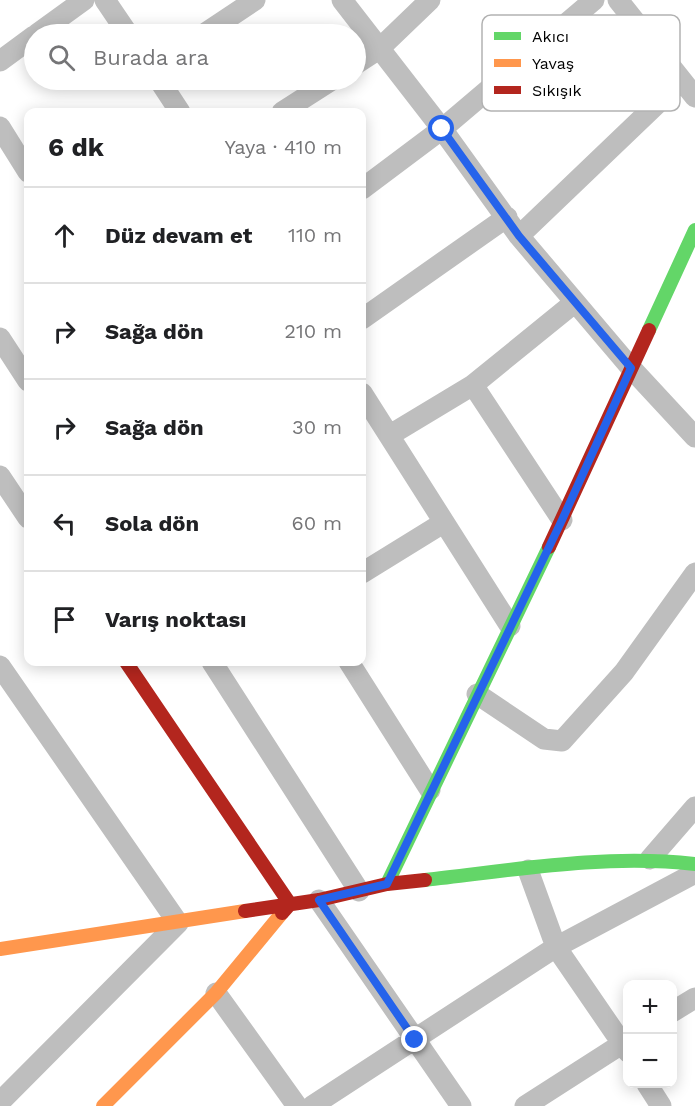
<!DOCTYPE html>
<html lang="tr">
<meta charset="utf-8">
<style>
:root{--surface:#fff;--page:#f2f2f2;--text:#202124;--muted:#757577;--line:#e0e0e0}
body{margin:0;font-family:"Work Sans",sans-serif;background:var(--page);color:var(--text)}
.controls{position:absolute;right:18px;bottom:18px;display:grid;overflow:hidden;border-radius:12px;box-shadow:0 3px 15px #0003}
.controls button{width:54px;height:54px;display:grid;place-items:center;padding:0;border:0;border-bottom:2px solid var(--line);background:var(--surface);color:var(--text);font:30px sans-serif}
.stop{position:absolute;width:18px;height:18px;margin:-14px;border:4px solid #2563eb;border-radius:50%;background:#fff}
.stop.end{background:#2563eb;border-color:#fff;box-shadow:0 2px 6px #0008}
.list{margin:0;padding:0;list-style:none}
h2{display:flex;justify-content:space-between;align-items:center;height:78px;margin:0;padding:0 24px;font-size:26px}
h2 small{font-size:20px;font-weight:400;color:var(--muted)}
.list li{display:grid;grid-template-columns:39px 1fr auto;gap:18px;align-items:center;box-sizing:border-box;height:96px;padding:0 24px;border-top:2px solid var(--line)}
.list b{display:block;font-size:22px;white-space:nowrap}
.list em{font-size:20px;font-style:normal;color:var(--muted)}
.icon{flex:none;width:33px;height:33px;fill:none;stroke:currentColor;stroke-width:2;stroke-linecap:round;stroke-linejoin:round}
.map{position:relative;flex:none;width:695px;height:1106px;overflow:hidden}
.search{position:absolute;background:var(--surface);box-shadow:0 3px 15px #0003;left:24px;top:24px;width:342px;height:66px;display:flex;align-items:center;gap:15px;box-sizing:border-box;padding:0 21px;border-radius:33px;color:var(--muted);font-size:22px}
.panel{position:absolute;background:var(--surface);box-shadow:0 3px 15px #0003;left:24px;top:108px;width:342px;height:558px;border-radius:12px}
.map>svg:first-child{display:block}
</style>
<div class="map">
<svg width="695" height="1106" viewBox="0 0 695 1106">
<rect width="100%" height="100%" fill="#fff"/>
<g fill="none" stroke-linecap="round" stroke-linejoin="round">
<path stroke="#bebebe" stroke-width="21" d="M 105,0 L 128,34
M 342,0 L 442,129 L 519,236 L 631,368 L 695,437
M 618,0 L 695,97
M 37,34 L 84,0
M 204,34 L 255,0
M 0,61 L 34,36
M 356,64 L 379,49 L 430,0
M 159,80 L 180,112
M 282,112 L 332,80
M 0,127 L 28,172
M 362,189 L 442,129 L 594,0
M 519,236 L 681,81
M 362,319 L 507,217
M 0,338 L 28,381
M 473,385 L 562,520
M 362,393 L 510,626
M 390,435 L 473,385 L 574,303
M 0,476 L 28,518
M 362,573 L 443,523
M 212,662 L 359,891
M 349,662 L 430,790
M 0,666 L 178,923 L 0,1102
M 477,694 L 544,739 L 562,741 L 624,672 L 695,573
M 650,859 L 695,807
M 528,870 L 556,947 L 628,1052
M 319,900 L 461,1106
M 216,993 L 297,1106
M 672,1012 L 695,998
M 647,1084 L 661,1106
M 312,1106 L 556,947 L 695,873
M 525,1106 L 628,1040"/>
<path stroke="#63d668" stroke-width="14" d="M 649,330 L 695,230
M 425,880 C 515,870 604,854 695,864
M 387,884 L 549,547"/>
<path stroke="#ff974d" stroke-width="14" d="M 0,949 L 245,911
M 103,1106 L 216,993 L 282,913"/>
<path stroke="#b3261e" stroke-width="14" d="M 549,547 L 649,330
M 126,662 L 290,904 L 282,913
M 245,911 L 319,900 L 387,884 L 425,880"/>
</g>
<g fill="none" stroke-linecap="round" stroke-linejoin="round">
<path stroke="#2563eb" stroke-width="8" d="M 415,1040 L 319,900 L 387,884 L 562,520 L 631,368 L 519,236 L 442,129"/>
</g>
<rect x="482" y="15" width="198" height="96" rx="9" fill="#fff" stroke="#b2b2b2" stroke-width="1.5"/>
<rect x="494" y="32" width="27" height="8" fill="#63d668"/>
<rect x="494" y="59" width="27" height="8" fill="#ff974d"/>
<rect x="494" y="86" width="27" height="8" fill="#b3261e"/>
<g font-size="16" fill="#000">
<text x="532" y="42">Akıcı</text>
<text x="532" y="69">Yavaş</text>
<text x="532" y="96">Sıkışık</text>
</g>
</svg>
<div class="controls">
<button>+</button>
<button>−</button>
</div>
<div class="stop" style="left:442px;top:129px"></div>
<div class="stop end" style="left:415px;top:1040px"></div>
<div class="search"><svg class="icon" aria-label="search" viewBox="0 0 24 24"><circle cx="10" cy="10" r="6"/><path d="M15 15l6 6"/></svg>Burada ara</div>
<section class="panel">
<h2>6 dk<small>Yaya · 410 m</small></h2>
<ul class="list">
<li><svg class="icon" aria-label="ahead" viewBox="0 0 24 24"><path d="M12 20V5M6 11l6-6 6 6"/></svg><div><b>Düz devam et</b></div><em>110 m</em></li>
<li><svg class="icon" aria-label="right" viewBox="0 0 24 24"><path d="M7 20v-9h11M14 6l5 5-5 5"/></svg><div><b>Sağa dön</b></div><em>210 m</em></li>
<li><svg class="icon" aria-label="right" viewBox="0 0 24 24"><path d="M7 20v-9h11M14 6l5 5-5 5"/></svg><div><b>Sağa dön</b></div><em>30 m</em></li>
<li><svg class="icon" aria-label="left" viewBox="0 0 24 24"><path d="M17 20v-9H6M10 6l-5 5 5 5"/></svg><div><b>Sola dön</b></div><em>60 m</em></li>
<li><svg class="icon" aria-label="arrive" viewBox="0 0 24 24"><path d="M6 21V4h12l-3 4 3 4H6"/></svg><div><b>Varış noktası</b></div></li>
</ul>
</section>
</div>
